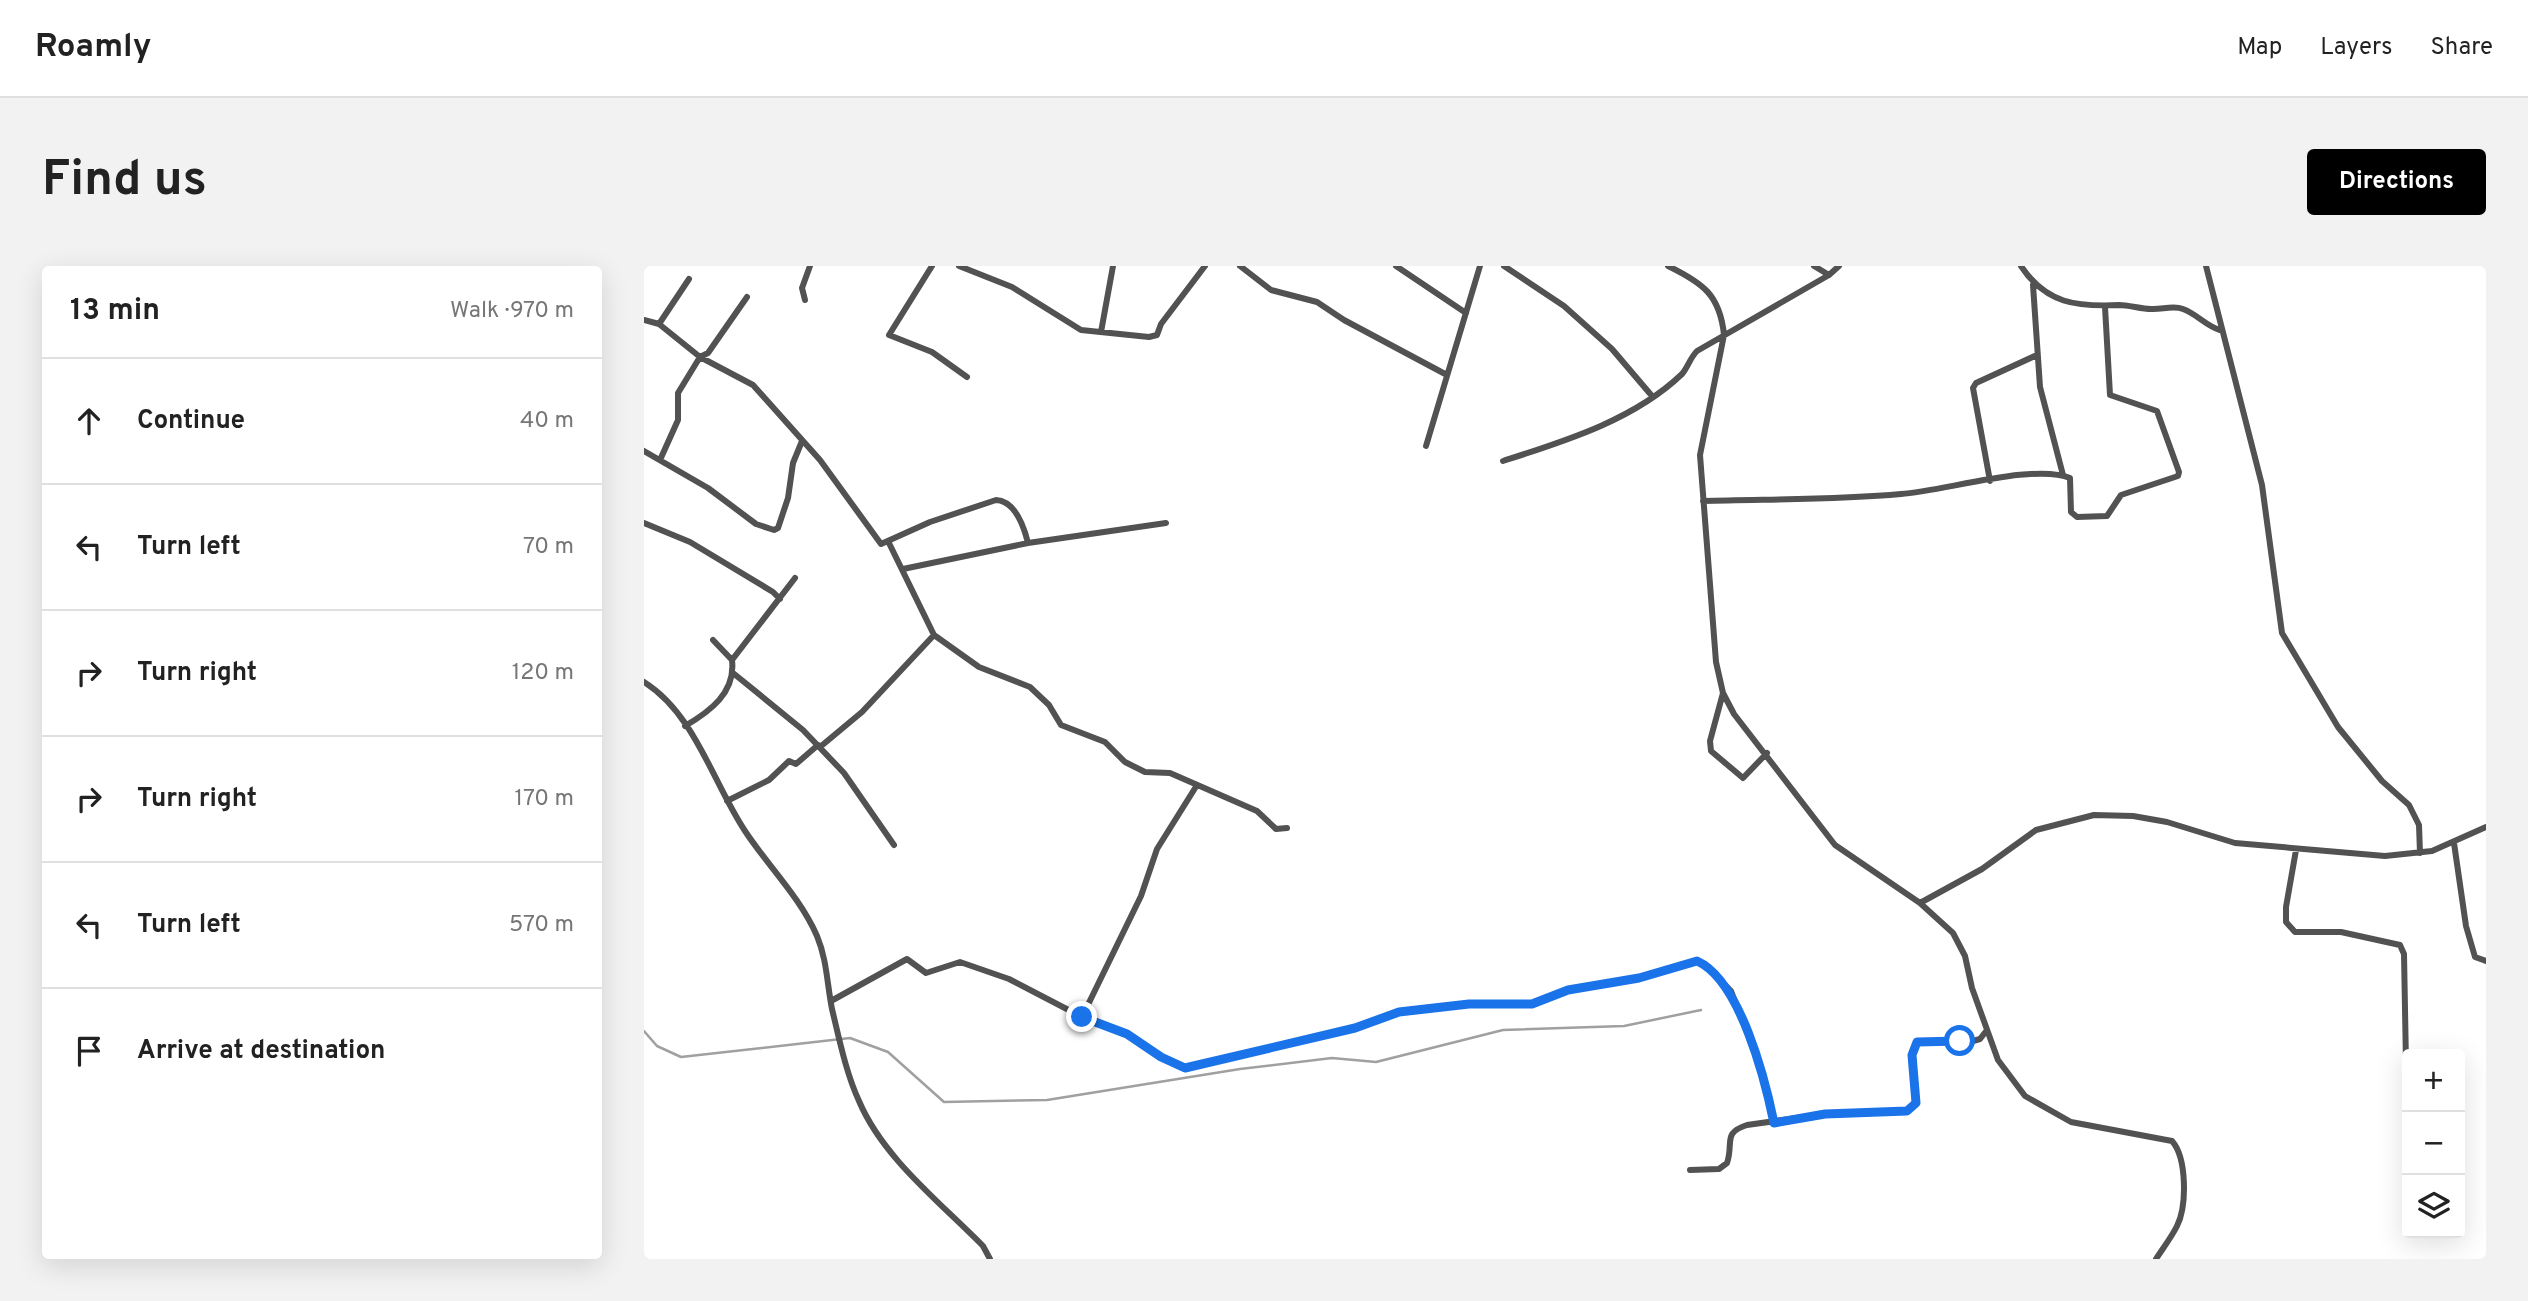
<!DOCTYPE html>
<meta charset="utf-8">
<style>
:root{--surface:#fff;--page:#f2f2f2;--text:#222;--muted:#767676;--line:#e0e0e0;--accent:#000}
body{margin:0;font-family:Overpass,sans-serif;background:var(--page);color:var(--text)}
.controls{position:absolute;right:21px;bottom:21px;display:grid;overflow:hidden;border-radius:7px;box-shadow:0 7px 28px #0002}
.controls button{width:63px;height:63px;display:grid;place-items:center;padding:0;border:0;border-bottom:2px solid var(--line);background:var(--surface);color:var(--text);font:35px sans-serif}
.stop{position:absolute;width:21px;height:21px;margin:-16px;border:5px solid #1a73e8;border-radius:50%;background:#fff}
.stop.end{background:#1a73e8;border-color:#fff;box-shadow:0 2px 7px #0008}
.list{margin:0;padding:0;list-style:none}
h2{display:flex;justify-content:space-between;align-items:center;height:91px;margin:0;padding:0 28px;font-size:30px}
h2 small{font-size:23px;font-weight:400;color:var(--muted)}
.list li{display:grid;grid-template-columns:46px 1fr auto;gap:21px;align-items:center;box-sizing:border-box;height:126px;padding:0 28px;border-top:2px solid var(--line)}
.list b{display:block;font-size:26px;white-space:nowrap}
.list em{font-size:23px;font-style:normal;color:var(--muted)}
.icon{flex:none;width:38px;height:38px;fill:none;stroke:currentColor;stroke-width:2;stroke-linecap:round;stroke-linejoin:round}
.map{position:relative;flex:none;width:1842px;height:993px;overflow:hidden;border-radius:7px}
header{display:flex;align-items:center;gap:42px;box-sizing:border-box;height:98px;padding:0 35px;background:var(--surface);border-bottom:2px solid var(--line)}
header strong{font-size:33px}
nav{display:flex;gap:38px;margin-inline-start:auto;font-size:24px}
.intro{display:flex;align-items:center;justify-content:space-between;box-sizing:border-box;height:168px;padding:0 42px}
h1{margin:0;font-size:49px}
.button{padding:18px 32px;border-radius:7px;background:var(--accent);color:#fff;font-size:24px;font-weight:700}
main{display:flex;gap:42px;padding:0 42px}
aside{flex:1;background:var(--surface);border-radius:7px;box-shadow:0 7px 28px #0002}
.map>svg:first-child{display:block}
</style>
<header>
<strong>Roamly</strong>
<nav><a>Map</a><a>Layers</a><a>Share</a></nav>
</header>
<div class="intro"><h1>Find us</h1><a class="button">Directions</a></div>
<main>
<aside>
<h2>13 min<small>Walk · 970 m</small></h2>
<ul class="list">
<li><svg class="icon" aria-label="ahead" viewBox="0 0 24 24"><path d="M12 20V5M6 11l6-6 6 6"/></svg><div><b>Continue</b></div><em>40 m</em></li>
<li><svg class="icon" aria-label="left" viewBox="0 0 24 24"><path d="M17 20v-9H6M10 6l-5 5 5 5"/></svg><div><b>Turn left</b></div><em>70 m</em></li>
<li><svg class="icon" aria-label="right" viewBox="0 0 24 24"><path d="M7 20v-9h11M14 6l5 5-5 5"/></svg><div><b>Turn right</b></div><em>120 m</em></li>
<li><svg class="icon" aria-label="right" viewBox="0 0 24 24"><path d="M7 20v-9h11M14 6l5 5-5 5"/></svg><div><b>Turn right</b></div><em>170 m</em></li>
<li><svg class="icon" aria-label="left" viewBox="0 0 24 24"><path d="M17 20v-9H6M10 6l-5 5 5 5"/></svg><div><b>Turn left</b></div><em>570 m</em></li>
<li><svg class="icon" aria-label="arrive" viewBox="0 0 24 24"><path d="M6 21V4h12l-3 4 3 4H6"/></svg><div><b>Arrive at destination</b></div></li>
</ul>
</aside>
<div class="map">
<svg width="1842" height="993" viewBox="0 0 1842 993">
<rect width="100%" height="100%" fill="#fff"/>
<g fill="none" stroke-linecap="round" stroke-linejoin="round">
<path stroke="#a0a0a0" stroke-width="2.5" d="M 0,765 L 13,780 L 37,791 L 206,772 L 244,786 L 300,836 L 403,834 L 596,803 L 688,792 L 732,796 L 859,764 L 980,760 L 1057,744"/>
<path stroke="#525252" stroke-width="6" d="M 288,0 L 245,69 L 288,86 L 323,111
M 315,0 L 368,21 L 437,64 L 505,71 L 513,69 L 517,58 L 561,0
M 596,0 L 627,24 L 673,36 L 700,54 L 803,109
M 752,0 L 822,47
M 860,0 L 920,40 L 968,83 L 1008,130
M 1024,0 C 1059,17 1076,29 1080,69 L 1056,189 L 1072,396 L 1079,427 L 1090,448 L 1191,579 L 1276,637 L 1309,667 L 1321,690 L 1328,722 L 1354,794 L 1381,830 L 1427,856 L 1528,875 C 1543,892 1543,940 1533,960 C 1527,972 1519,982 1512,993
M 1170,0 L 1185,9
M 1377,0 C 1402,38 1433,41 1475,39 C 1485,39 1497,43 1507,43 C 1517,44 1529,39 1539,43 C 1553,48 1562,60 1576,64
M 1562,0 L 1618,219 L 1638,367 L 1694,461 L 1738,515 L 1765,539 L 1775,559 L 1776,587
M 1389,19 L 1396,121 L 1419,209
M 161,34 L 158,22 L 166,0
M 0,54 L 15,58 L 56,91 L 109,119 L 176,194 L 237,278 L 286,256 L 352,234 C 371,235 380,261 384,277
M 15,58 L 45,13
M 457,66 L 469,0
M 782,180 L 836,0
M 0,185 L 64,222 L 112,258 L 130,264 L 134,262 L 144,232 L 149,197 L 158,175
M 16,194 L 34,154 L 34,127 L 56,91 L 64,87 L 103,31
M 859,195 C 921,175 990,154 1038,108 C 1044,101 1046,92 1053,85 L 1185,9 L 1195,0
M 1346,215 L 1329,122 L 1332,117 L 1393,89
M 1059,235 C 1125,233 1191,234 1257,228 C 1300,225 1391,197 1426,212 L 1427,246 L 1433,251 L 1463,250 L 1477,229 L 1534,210 L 1535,206 L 1513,145 L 1466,129 L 1461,41
M 0,257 L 46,276 L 129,326 L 136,333
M 244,275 L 290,369 L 335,401 L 386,421 L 405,439 L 417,459 L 461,476 L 481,496 L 501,506 L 526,507 L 613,545 L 632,563 L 643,562
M 259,303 L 384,277 L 522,257
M 88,394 L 151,312
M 89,407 L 159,464 L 200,507 L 250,579
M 0,416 C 51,448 69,517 101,565 C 124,600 156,631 173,670 C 183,694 183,718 188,743 C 195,772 202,807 215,835 C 239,892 297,937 339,980 L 346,993
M 1079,427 L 1066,475 L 1067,485 L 1099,512 L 1123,487
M 41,460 C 65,446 92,427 88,394 L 69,374
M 176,481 L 218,446 L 290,369
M 83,535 L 125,514 L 145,495 L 152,498 L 174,479
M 1810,577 L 1822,660 L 1831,691 L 1842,695
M 1652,584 L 1642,641 L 1642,656 L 1651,666 L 1697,666 L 1756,679 L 1760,688 L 1762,798
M 1276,637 L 1338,603 L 1392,564 L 1450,549 L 1489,550 L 1523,556 L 1591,577 L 1741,590 L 1788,585 L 1842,561
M 187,735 L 263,693 L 282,707 L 316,696 L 365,713 L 438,751 L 483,768 L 517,791 L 541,801 L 711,762 L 755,746 L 825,738 L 888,738 L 924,724 L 995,712 L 1053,695 L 1062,699 L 1087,725 L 1119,808 L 1130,857
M 438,751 L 497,630 L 513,583 L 553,519
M 1046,904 L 1075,903 L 1083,897 C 1090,877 1078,867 1103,859 L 1181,848 L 1263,845 L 1272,837 L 1268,789 L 1273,776 L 1329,775 L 1336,773 L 1343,764"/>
</g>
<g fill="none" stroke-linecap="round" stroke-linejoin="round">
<path stroke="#1a73e8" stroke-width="9" d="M 438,751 L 483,768 L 517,791 L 541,802 L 711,762 L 755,746 L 825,738 L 888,738 L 924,724 L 995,712 L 1053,695 C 1096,714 1121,813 1130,857 L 1181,848 L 1263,845 L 1272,837 L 1268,789 L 1273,776 L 1316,775"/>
</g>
</svg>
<div class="controls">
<button>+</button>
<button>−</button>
<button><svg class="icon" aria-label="layers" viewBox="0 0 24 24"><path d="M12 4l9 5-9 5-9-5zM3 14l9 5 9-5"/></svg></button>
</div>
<div class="stop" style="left:1316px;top:775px"></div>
<div class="stop end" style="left:438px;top:751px"></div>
</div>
</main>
